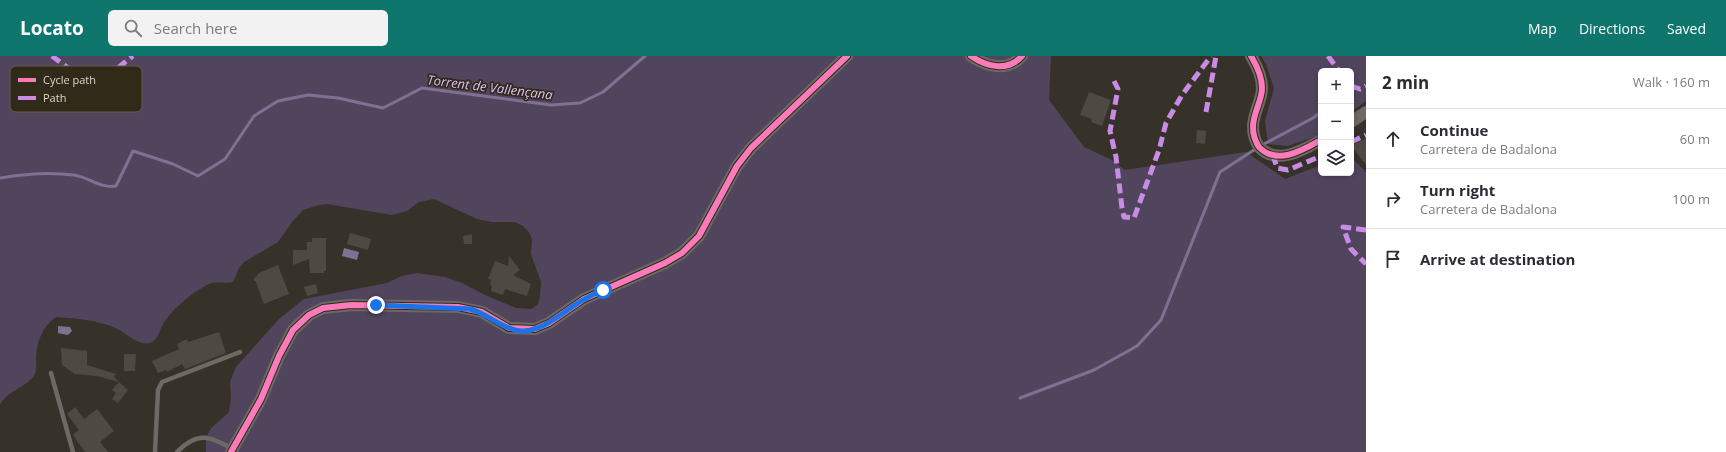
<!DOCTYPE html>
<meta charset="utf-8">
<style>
:root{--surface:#fff;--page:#f2f2f3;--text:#2b2b33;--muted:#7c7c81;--line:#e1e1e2;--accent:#0f766e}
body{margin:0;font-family:"Open Sans",sans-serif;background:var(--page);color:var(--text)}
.controls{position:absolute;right:12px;top:12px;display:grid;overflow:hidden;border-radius:6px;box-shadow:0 2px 6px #0003}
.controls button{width:36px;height:36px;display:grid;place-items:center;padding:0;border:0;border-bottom:1px solid var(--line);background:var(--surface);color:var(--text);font:20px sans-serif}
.stop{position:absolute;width:12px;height:12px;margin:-9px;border:3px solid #1a73e8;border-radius:50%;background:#fff}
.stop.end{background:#1a73e8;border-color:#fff;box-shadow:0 1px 4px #0008}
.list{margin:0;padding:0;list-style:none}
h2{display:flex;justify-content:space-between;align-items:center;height:52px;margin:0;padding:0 16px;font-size:17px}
h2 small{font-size:13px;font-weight:400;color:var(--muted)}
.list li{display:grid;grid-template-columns:26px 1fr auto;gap:12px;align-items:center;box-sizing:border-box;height:60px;padding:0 16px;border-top:1px solid var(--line)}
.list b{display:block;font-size:15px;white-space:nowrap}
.list p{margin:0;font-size:13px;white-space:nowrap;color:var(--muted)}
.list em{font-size:13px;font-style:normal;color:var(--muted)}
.icon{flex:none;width:22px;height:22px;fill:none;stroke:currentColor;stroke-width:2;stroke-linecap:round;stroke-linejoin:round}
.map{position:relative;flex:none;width:1366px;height:396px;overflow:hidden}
header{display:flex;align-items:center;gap:24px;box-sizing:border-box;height:56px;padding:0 20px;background:var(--accent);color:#fff}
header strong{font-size:19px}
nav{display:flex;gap:22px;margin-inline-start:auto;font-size:14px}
.search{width:280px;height:36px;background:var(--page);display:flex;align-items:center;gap:10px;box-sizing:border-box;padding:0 14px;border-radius:6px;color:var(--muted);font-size:15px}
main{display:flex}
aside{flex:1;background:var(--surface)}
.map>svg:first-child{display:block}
</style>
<header>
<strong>Locato</strong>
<div class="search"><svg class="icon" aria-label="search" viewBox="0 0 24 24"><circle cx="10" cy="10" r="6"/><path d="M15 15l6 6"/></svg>Search here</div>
<nav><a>Map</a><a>Directions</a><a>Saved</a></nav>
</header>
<main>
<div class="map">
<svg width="1366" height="396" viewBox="0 0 1366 396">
<rect width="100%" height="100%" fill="#373229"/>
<path fill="#51455d" d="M 0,0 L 1051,0 L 1049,44 L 1084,91 L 1112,104 L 1125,114 L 1246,96 L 1285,123 L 1321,109 L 1321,117 L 1351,117 L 1351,101 L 1366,116 L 1366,396 L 206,396 C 205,371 213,372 229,356 L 231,342 L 230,326 L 236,311 L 279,263 L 304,243 L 387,227 L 402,220 L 417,217 L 445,221 L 462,227 L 485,239 L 516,252 L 532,253 L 538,248 L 540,241 L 541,226 L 531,198 L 532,183 L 529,176 L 523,170 L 515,166 L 492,166 L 477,163 L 434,143 L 419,146 L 407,155 L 392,159 L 327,148 L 319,149 L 303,154 L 292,166 L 278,186 L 244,206 L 239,212 L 233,226 C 226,228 215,225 209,228 C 193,236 173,252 163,268 C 159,275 158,285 149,287 C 138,290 124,275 113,271 C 96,264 74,262 56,261 C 42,270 37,286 36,302 C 36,307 37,313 35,318 C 27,332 7,334 0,349 Z
M 1261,0 L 1366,0 L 1366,45 L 1351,56 L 1351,15 L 1321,15 L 1321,76 L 1314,81 L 1288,90 L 1268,88 L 1265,65 L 1274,32 L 1266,8 Z"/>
<path fill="#816f94" d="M 344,192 L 359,196 L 357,204 L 342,200 Z
M 58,270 L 70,271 L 72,275 L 68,279 L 57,277 L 58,277 Z"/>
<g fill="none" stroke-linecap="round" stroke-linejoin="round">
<path stroke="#816f94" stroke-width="3" d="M 1262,89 L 1313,62 L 1321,56
M 0,122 C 23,118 51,116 74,119 C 89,121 101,133 116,130 L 133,95 L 173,108 L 198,120 L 225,103 L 254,60 L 278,45 L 308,39 L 338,42 L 383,52 L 422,32 L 551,49 L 580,47 L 603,36 L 645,0
M 1020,342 L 1094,314 L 1137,290 L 1161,264 L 1220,116 L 1257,92"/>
</g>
<path fill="#4e4942" d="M 1089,36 L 1111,44 L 1102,70 L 1091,66 L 1092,63 L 1080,59 Z
M 1197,74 L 1206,75 L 1205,88 L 1196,87 Z
M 1366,82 L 1366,109 L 1351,90 Z
M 350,177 L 371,183 L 368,194 L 347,188 Z
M 472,178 L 472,188 L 464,188 L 463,180 Z
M 312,182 L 326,182 L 326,215 L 324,215 L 324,217 L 310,217 L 309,203 L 293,209 L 293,194 L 307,194 L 307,186 L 312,186 Z
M 509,200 L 520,214 L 513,219 L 531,228 L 527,240 L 505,233 L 503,239 L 491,235 L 492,230 L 490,229 L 491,224 L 488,223 L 495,205 L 508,210 Z
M 278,209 L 289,238 L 264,248 L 256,226 L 253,224 L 259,217 Z
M 316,228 L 318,237 L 307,240 L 304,231 Z
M 219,276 L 226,297 L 185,313 L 182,308 L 167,316 L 166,314 L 158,317 L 152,305 L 179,293 L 177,288 L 187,283 L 188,286 Z
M 61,292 L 87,295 L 87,309 L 116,318 L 114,321 L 119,326 L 97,320 L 75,318 L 62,309 Z
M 124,298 L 136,298 L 135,315 L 124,315 Z
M 119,326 L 128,334 L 118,347 L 112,343 L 116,337 L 112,334 Z
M 75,351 L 84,363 L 97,353 L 114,375 L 100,386 L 108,396 L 85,396 L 73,379 L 79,374 L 67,358 Z"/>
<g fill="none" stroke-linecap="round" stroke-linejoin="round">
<path stroke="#6d6965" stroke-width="4.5" d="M 51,317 L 73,396
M 155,396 L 158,334 L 162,326 L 240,296
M 177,396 C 198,375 208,380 233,393"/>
<path stroke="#6d6965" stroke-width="12" d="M 971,0 C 987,11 1008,16 1022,0
M 1251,0 C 1257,10 1262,20 1262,32 C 1262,45 1253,57 1253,71 C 1253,78 1255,85 1259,91 C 1277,110 1303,94 1321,84
M 1351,66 L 1366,56
M 231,396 L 261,343 L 279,300 L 293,274 L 309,259 L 323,252 L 351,249 L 458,251 L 482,256 L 509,272 L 535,273 L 549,267 L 584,243 L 665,207 L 682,197 L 699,180 L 737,110 L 751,92 L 847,0"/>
<path stroke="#ca8be6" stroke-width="5" stroke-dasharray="10 5" stroke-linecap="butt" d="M 52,0 C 66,10 85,28 105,20 C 114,17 124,6 133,0
M 1328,0 L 1339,15
M 1114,25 L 1118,33 L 1110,75 L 1116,101 L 1122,152 L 1124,161 L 1134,162 L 1159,94 L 1166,67 L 1182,39 L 1211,0
M 1351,30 L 1360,33 L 1366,30
M 1206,56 L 1216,0
M 1351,86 L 1366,79
M 1273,99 L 1277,112 L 1288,114 L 1321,100
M 1366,174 L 1343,171 L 1351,193 L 1366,208"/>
<defs>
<path id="cycleway" d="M 971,0 C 987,11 1008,16 1022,0
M 1251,0 C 1257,10 1262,20 1262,32 C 1262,45 1253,57 1253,71 C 1253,78 1255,85 1259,91 C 1277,110 1303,94 1321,84
M 231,396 L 261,343 L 279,300 L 293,274 L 309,259 L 323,252 L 351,249 L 458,251 L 482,256 L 509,272 L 535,273 L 549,267 L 584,243 L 665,207 L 682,197 L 699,180 L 737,110 L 751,92 L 847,0"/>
</defs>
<use href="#cycleway" stroke="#322a19" stroke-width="8"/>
<use href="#cycleway" stroke="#fd7abc" stroke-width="6"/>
</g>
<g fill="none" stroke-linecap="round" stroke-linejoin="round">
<path stroke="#1a73e8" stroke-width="5" d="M 376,249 L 470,253 C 485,257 495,267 509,272 C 537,284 561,256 583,244 C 590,240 596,237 603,234"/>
</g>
<g text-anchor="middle" stroke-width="3.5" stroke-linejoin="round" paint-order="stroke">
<g font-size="13" font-style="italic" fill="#dbbcff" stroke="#322a19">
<text transform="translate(490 31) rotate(7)" y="5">Torrent de Vallençana</text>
</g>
</g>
<rect x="10" y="10" width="132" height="46" rx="6" fill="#322a19" stroke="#655e4f" stroke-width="1"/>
<rect x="18" y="22" width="18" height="4" fill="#fd7abc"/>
<rect x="18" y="40" width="18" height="4" fill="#ca8be6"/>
<g font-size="11" fill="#dcd6cc">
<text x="43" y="28">Cycle path</text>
<text x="43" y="46">Path</text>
</g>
</svg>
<div class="controls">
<button>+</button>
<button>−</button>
<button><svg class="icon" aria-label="layers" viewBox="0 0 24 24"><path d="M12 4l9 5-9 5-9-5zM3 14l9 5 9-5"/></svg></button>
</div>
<div class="stop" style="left:603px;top:234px"></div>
<div class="stop end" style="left:376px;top:249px"></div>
</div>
<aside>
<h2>2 min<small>Walk · 160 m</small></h2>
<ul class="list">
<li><svg class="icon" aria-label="ahead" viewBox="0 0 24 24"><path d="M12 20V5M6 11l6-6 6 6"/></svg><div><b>Continue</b><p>Carretera de Badalona</p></div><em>60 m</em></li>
<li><svg class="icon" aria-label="right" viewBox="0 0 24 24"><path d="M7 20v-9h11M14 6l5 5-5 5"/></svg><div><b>Turn right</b><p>Carretera de Badalona</p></div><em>100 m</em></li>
<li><svg class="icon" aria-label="arrive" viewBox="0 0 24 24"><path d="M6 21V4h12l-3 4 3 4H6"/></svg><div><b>Arrive at destination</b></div></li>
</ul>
</aside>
</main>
